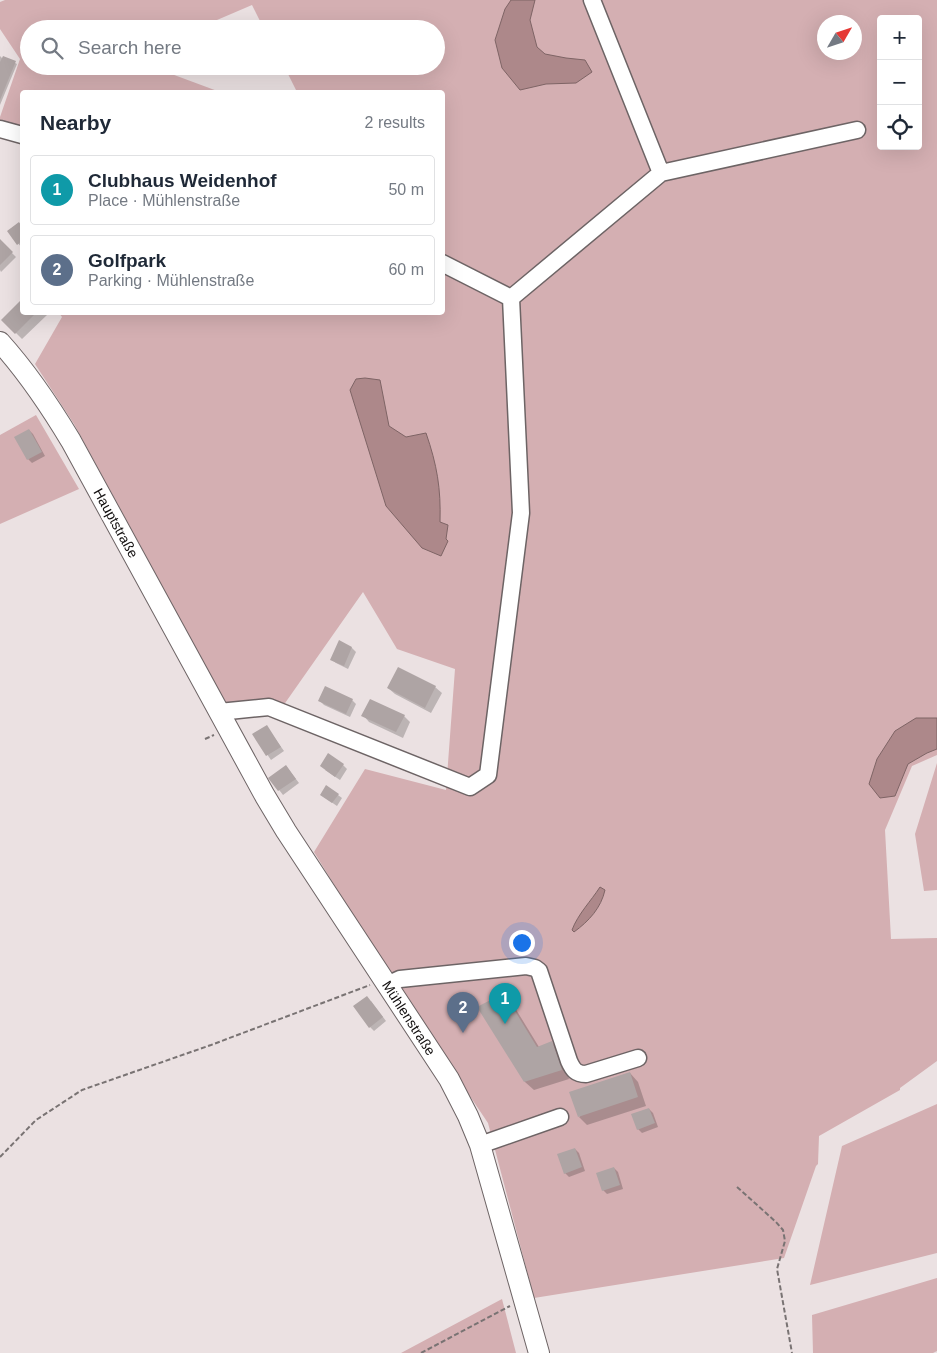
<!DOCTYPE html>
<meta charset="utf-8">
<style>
:root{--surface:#fff;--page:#f2f2f3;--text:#1f2937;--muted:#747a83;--line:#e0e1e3;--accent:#279271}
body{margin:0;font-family:Arial,sans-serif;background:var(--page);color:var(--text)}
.controls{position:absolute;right:15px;top:15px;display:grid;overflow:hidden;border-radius:5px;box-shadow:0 5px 20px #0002}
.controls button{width:45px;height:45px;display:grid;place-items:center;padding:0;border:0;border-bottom:1px solid var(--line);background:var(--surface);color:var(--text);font:25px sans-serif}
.compass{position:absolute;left:817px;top:15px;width:45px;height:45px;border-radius:50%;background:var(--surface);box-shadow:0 5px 20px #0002;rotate:51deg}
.you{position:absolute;left:521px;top:942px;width:18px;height:18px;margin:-12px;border:4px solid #fff;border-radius:50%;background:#1a73e8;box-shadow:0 0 0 8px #1a73e833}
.badge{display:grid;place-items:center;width:32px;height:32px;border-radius:50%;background:var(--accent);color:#fff;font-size:16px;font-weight:700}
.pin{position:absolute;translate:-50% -41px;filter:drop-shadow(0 1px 2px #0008)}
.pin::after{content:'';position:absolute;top:26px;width:18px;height:15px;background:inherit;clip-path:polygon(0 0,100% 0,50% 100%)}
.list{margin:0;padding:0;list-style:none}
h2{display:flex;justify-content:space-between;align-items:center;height:65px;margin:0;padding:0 20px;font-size:21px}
h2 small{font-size:16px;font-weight:400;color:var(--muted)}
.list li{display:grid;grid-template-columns:32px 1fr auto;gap:15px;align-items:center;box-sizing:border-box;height:70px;margin:0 10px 10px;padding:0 10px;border:1px solid var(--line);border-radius:5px}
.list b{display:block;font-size:19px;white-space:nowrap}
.list p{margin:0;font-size:16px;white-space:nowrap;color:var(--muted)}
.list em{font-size:16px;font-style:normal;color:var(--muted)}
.icon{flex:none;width:28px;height:28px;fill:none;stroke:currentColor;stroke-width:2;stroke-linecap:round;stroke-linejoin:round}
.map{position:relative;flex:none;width:937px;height:1353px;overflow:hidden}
.search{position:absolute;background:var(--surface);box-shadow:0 5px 20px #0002;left:20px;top:20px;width:425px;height:55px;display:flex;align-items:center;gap:12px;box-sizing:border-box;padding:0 18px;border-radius:28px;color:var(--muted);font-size:19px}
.panel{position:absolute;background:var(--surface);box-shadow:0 5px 20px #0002;left:20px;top:90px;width:425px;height:225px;border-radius:5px}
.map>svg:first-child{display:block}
</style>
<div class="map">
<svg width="937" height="1353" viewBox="0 0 937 1353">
<rect width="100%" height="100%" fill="#ebe1e2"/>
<path fill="#d4afb2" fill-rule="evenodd" d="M 5,0 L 937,0 L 937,755 L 912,766 L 885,830 L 891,939 L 937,938 L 937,1061 L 900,1088 L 900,1090 L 819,1136 L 818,1164 L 816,1166 L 784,1258 L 534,1298 L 488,1123 L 398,989 L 314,852 L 365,769 L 446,790 L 455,669 L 397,649 L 363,592 L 283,706 L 225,702 L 74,424 L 35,364 L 62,317 L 59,313 L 442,312 L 442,92 L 297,92 L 284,66 L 436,66 L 436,29 L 264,29 L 252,5 L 196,29 L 29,29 L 29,66 L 150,66 L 220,92 L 22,92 L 22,127 L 0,122 L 0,117 L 20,59 L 0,29 L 0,2 ZM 881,19 L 918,19 L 918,146 L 881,146 ZM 824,22 L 854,22 L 854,52 L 824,52 Z
M 36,415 L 79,489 L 0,524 L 0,435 Z
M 937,763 L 937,890 L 924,891 L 915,834 Z
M 937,1104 L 937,1253 L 810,1285 L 842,1146 Z
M 937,1278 L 937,1351 L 933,1353 L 813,1353 L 812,1315 Z
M 502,1299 L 516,1353 L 401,1353 Z"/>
<path fill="#ad888a" stroke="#7e6465" d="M 511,0 L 535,0 L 530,20 L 537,47 L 545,54 L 566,58 L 585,60 L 592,72 L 576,83 L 546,84 L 520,90 L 502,68 L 495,40 L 505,9 Z
M 365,378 L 380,380 L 389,426 L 406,437 L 426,433 C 437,465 441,488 440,522 L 448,525 L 446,539 L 448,541 L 441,556 L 422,548 L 386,506 L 350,390 L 356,379 Z
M 916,718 L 937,718 L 937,749 L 927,753 L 908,764 L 895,796 L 880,798 L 869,784 L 877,759 L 895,731 Z
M 600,887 L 605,890 C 601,908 589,921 574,932 L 572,930 C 578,914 591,901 600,887 Z"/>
<path fill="#0003" d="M 0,56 L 3,59 L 4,57 L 17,64 L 0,105 Z
M 19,223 L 22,227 L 22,248 L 8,231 Z
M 0,241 L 16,257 L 1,272 L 0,270 Z
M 22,301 L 22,312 L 44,312 L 47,315 L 22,339 L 3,320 Z
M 29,430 L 33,434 L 45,456 L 32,463 L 28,459 Z
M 340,642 L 352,648 L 356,652 L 348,669 L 336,663 L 332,660 Z
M 435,687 L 442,693 L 431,713 L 395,694 L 388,688 Z
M 352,700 L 356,704 L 350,717 L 324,705 L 320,701 Z
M 363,715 L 404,716 L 410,722 L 403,738 L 369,722 Z
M 267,727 L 284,751 L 271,760 L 254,735 Z
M 343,765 L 347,769 L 340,780 L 325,770 Z
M 286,766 L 299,783 L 283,795 L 270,778 Z
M 321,795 L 338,795 L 342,798 L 337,806 Z
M 503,994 L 512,1003 L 539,1047 L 552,1043 L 560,1051 L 569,1079 L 534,1090 L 525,1082 Z
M 371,1001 L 386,1021 L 374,1031 L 370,1027 Z
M 630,1073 L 638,1082 L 646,1106 L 587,1125 L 579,1117 Z
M 649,1109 L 653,1113 L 658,1127 L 642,1133 L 638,1129 Z
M 575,1149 L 579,1153 L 585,1171 L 569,1177 L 565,1173 Z
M 614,1168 L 618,1172 L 623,1189 L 607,1194 L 603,1190 Z"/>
<path fill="#aea4a4" d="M 3,56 L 16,61 L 0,100 L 0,62 Z
M 19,222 L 22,227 L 22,241 L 17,245 L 7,231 Z
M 0,239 L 13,252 L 0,265 Z
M 22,299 L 22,312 L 37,312 L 15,334 L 1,320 Z
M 29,429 L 42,452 L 27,460 L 14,437 Z
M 339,640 L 352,647 L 344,666 L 330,660 Z
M 398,667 L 436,686 L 425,708 L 387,688 Z
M 325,686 L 353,699 L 346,714 L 318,701 Z
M 370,699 L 405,715 L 396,732 L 361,716 Z
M 267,725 L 281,747 L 266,756 L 252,734 Z
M 328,753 L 344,764 L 335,777 L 320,766 Z
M 286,765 L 296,779 L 278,791 L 268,778 Z
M 326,785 L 339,794 L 332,803 L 320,795 Z
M 504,993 L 537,1047 L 552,1041 L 562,1070 L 524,1082 L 477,1007 Z
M 367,996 L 383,1017 L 369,1028 L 353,1006 Z
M 630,1072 L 638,1097 L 578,1117 L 569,1092 Z
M 649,1108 L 655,1123 L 637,1130 L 631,1114 Z
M 575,1148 L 582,1167 L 564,1174 L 557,1154 Z
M 614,1167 L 620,1185 L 602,1191 L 596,1173 Z"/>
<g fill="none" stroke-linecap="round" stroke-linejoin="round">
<defs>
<path id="minor" d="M 592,0 L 661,173
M 0,129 L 22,135
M 442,263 L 511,298 L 661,173 L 857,130
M 219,712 L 269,707 L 470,787 L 488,775 L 521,513 L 511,298
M 387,985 L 400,979 L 526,966 L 535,968 L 539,971 L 569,1061 C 573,1070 576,1074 586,1074 L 638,1058
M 480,1145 L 560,1117"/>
<path id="major" d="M 0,342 C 28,373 50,406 71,441 L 265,796 L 286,831 L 449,1079 L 468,1116 L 480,1145 L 539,1353"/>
</defs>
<use href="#minor" stroke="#6d6465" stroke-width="19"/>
<use href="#major" stroke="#6d6465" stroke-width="22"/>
<path stroke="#797373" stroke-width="2" stroke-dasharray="5 2.5" stroke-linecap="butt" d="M 205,739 L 214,735
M 0,1157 L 36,1120 L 82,1090 L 211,1045 L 370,985
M 737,1187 L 776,1222 L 783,1230 L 785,1241 L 777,1269 L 792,1353
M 421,1353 L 510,1306"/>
<use href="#minor" stroke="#fff" stroke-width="16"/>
<use href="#major" stroke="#fff" stroke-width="20"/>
</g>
<g text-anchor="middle" stroke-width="4.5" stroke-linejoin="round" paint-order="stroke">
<g font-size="14" fill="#120f0f" stroke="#fff">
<text transform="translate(116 523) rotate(61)" y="5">Hauptstraße</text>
<text transform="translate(409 1018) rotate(57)" y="5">Mühlenstraße</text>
</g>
</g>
</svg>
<div class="controls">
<button>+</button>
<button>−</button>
<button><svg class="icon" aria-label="locate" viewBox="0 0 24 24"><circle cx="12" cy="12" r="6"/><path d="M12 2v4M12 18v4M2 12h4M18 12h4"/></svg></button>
</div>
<svg class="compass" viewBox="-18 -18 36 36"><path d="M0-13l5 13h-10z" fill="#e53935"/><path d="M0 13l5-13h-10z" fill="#747a83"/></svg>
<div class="you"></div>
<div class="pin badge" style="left:505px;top:1024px;background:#0f9aa8">1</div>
<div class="pin badge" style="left:463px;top:1033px;background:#5c6f8a">2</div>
<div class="search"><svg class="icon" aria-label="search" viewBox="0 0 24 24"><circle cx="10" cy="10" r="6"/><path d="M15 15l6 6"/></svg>Search here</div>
<section class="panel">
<h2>Nearby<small>2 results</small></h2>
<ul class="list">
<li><span class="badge" style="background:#0f9aa8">1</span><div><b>Clubhaus Weidenhof</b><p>Place · Mühlenstraße</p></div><em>50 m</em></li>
<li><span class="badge" style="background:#5c6f8a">2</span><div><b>Golfpark</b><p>Parking · Mühlenstraße</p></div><em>60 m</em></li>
</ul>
</section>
</div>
